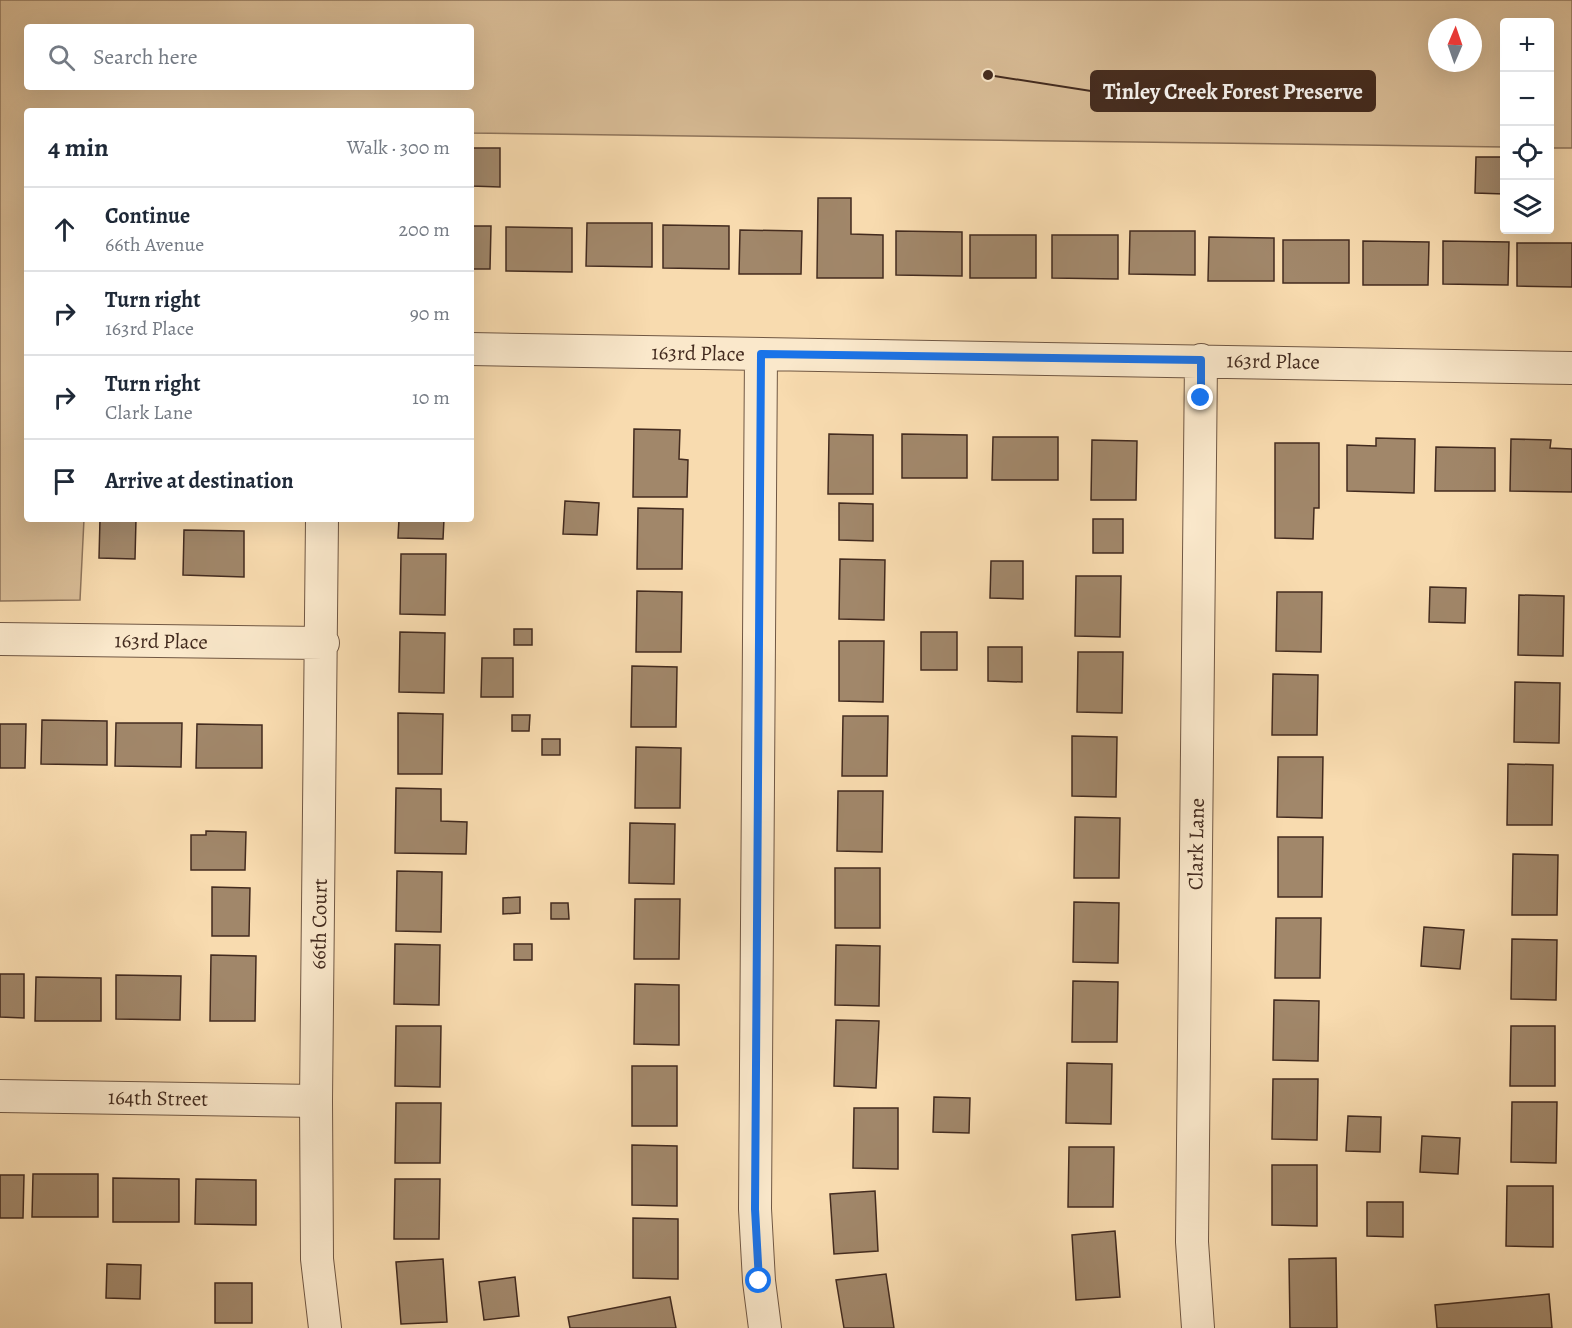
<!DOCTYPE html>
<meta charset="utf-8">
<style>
:root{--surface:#fff;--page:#f6f6f7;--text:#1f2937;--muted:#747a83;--line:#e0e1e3}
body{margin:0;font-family:Alegreya,serif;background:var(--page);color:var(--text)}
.controls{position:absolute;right:18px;top:18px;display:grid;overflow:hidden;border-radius:6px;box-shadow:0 6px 24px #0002}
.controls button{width:54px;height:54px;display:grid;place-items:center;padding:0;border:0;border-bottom:2px solid var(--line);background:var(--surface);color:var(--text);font:30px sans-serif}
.compass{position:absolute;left:1428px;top:18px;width:54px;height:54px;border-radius:50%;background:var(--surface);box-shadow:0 6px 24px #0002;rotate:2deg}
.stop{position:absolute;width:18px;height:18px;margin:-14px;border:4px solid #1a73e8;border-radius:50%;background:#fff}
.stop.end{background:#1a73e8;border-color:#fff;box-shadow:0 2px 6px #0008}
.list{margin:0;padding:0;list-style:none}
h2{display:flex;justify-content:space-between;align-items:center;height:78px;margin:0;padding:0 24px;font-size:26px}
h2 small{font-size:20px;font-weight:400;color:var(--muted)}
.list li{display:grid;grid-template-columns:39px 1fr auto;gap:18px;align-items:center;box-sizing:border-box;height:84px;padding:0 24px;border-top:2px solid var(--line)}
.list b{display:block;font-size:22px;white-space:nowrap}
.list p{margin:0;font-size:20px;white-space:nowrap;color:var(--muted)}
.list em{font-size:20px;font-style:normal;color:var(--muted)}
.icon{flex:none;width:33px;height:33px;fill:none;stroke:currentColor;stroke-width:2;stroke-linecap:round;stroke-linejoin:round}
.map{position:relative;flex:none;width:1572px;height:1328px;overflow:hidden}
.search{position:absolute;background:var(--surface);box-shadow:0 6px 24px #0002;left:24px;top:24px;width:450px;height:66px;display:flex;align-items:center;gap:15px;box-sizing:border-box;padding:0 21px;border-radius:6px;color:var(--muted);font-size:22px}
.panel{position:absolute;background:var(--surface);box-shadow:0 6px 24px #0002;left:24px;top:108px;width:450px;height:414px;border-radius:6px}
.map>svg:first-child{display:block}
</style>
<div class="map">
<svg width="1572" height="1328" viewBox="0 0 1572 1328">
<rect width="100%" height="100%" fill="#f8dbaf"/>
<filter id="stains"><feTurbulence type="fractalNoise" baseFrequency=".00333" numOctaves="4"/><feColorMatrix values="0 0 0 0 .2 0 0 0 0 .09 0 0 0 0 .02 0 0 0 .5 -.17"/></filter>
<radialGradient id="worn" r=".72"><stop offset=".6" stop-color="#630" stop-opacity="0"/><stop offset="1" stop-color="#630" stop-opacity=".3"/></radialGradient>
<path fill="#d9bd97" stroke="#8e745b" stroke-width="1.5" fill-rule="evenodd" d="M 0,0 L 1572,0 L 1572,148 L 1550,148 L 1550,22 L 1504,22 L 1504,147 L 471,133 L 471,111 L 27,111 L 27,519 L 84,519 L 80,600 L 0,601 ZM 27,27 L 471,27 L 471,87 L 27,87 ZM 1437,27 L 1473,27 L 1473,63 L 1437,63 Z"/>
<path fill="#a1876a" stroke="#432b1f" stroke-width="1.5" d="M 471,148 L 500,148 L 500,187 L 471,186 Z
M 1476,157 L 1504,157 L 1504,194 L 1475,193 Z
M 818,198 L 851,198 L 851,234 L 883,235 L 883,278 L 817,278 Z
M 587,223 L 652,223 L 652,267 L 586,266 Z
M 663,225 L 729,226 L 729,269 L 663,268 Z
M 471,226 L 491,226 L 490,269 L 471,269 Z
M 506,227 L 572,228 L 572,272 L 506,271 Z
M 740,230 L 802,231 L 801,274 L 739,274 Z
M 896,231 L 962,232 L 962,276 L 896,275 Z
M 1130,231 L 1195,231 L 1195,275 L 1129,274 Z
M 970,235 L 1036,235 L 1036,278 L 970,278 Z
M 1052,235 L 1118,235 L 1118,279 L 1052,278 Z
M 1209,237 L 1274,238 L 1274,281 L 1208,281 Z
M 1283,240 L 1349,240 L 1349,283 L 1283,283 Z
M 1363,241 L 1429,242 L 1428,285 L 1363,285 Z
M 1443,241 L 1509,242 L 1508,285 L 1443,284 Z
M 1517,243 L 1572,243 L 1572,287 L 1517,286 Z
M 634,429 L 680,430 L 679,459 L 688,460 L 687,497 L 633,497 Z
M 829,434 L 873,435 L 873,494 L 828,494 Z
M 902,434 L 967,435 L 967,478 L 902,478 Z
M 993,437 L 1058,437 L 1058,480 L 992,480 Z
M 1376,438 L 1415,439 L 1414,493 L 1347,491 L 1347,445 L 1376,446 Z
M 1511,439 L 1551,440 L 1550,448 L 1572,449 L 1572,492 L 1510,491 Z
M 1092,440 L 1137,441 L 1136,500 L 1091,500 Z
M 1275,443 L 1319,443 L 1319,508 L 1314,508 L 1313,539 L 1275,538 Z
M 1436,447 L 1495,448 L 1495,491 L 1435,491 Z
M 565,501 L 599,503 L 597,535 L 563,534 Z
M 839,503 L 873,504 L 873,541 L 839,540 Z
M 638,508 L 683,509 L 682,569 L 637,569 Z
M 100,519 L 136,519 L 135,559 L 99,558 Z
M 399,519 L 444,519 L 443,539 L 398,538 Z
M 1093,519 L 1123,519 L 1123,553 L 1093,553 Z
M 184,530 L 244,531 L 244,577 L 183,575 Z
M 401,554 L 446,554 L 445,615 L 400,614 Z
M 840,559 L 885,560 L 884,620 L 839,619 Z
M 991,561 L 1023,561 L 1023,599 L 990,598 Z
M 1076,576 L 1121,576 L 1120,637 L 1075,636 Z
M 1430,587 L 1466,588 L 1465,623 L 1429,622 Z
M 637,591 L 682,592 L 681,652 L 636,652 Z
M 1277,592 L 1322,592 L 1321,652 L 1276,651 Z
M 1519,595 L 1564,596 L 1563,656 L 1518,655 Z
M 514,629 L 532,629 L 532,645 L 514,645 Z
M 400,632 L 445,633 L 444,693 L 399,692 Z
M 921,632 L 957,632 L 957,670 L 921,670 Z
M 839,641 L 884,641 L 883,702 L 839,701 Z
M 988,647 L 1022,647 L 1022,682 L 988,681 Z
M 1078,652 L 1123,652 L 1122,713 L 1077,712 Z
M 482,658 L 513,658 L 513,697 L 481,697 Z
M 632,666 L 677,667 L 676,727 L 631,727 Z
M 1273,674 L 1318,675 L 1317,735 L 1272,735 Z
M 1515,682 L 1560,683 L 1559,743 L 1514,742 Z
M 398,713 L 443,714 L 442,774 L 398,774 Z
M 512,715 L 530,715 L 529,731 L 512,731 Z
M 843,716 L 888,716 L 887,776 L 842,776 Z
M 42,720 L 107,721 L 107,765 L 41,764 Z
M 116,723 L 182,723 L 181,767 L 115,766 Z
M 0,724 L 26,724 L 25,768 L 0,768 Z
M 197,724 L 262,725 L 262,768 L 196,768 Z
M 1072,736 L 1117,737 L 1116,797 L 1072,796 Z
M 542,739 L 560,739 L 560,755 L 542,755 Z
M 636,747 L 681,748 L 680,808 L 635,808 Z
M 1278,757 L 1323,757 L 1322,818 L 1277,817 Z
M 1508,764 L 1553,765 L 1552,825 L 1507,825 Z
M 396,788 L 441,789 L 441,821 L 467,822 L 466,854 L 395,853 Z
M 838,791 L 883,791 L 882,852 L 837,851 Z
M 1075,817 L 1120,818 L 1119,878 L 1074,878 Z
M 630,823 L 675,824 L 674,884 L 629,883 Z
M 206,831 L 246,832 L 245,870 L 191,870 L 191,835 L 206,835 Z
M 1278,837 L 1323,837 L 1322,897 L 1278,897 Z
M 1513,854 L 1558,855 L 1557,915 L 1512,915 Z
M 835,868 L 880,868 L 880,928 L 835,928 Z
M 397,871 L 442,872 L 441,932 L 396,931 Z
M 212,887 L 250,888 L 249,936 L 212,936 Z
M 520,897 L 520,913 L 503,914 L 503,898 Z
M 635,899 L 680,899 L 679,959 L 634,959 Z
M 1074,902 L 1119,903 L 1118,963 L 1073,962 Z
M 551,903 L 568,903 L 569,919 L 551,919 Z
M 1276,918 L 1321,918 L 1320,978 L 1275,978 Z
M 1424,927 L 1464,930 L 1460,969 L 1421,966 Z
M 1512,939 L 1557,940 L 1556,1000 L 1511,999 Z
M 395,944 L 440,945 L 439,1005 L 394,1004 Z
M 514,944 L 532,944 L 532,960 L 514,960 Z
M 836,945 L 880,946 L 879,1006 L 835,1005 Z
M 211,955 L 256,956 L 255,1021 L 210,1021 Z
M 0,974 L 24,974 L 24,1018 L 0,1017 Z
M 116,975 L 181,976 L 180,1020 L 116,1019 Z
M 36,977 L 101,978 L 101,1021 L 35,1021 Z
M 1073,981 L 1118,982 L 1117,1042 L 1072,1042 Z
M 635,984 L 679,985 L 679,1045 L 634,1044 Z
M 1274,1000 L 1319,1001 L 1318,1061 L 1273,1060 Z
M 836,1020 L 879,1021 L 876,1088 L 834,1086 Z
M 396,1026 L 441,1026 L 440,1087 L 395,1086 Z
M 1511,1026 L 1555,1026 L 1555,1086 L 1510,1086 Z
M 1067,1063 L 1112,1064 L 1111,1124 L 1066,1123 Z
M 632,1066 L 677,1066 L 677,1126 L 632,1126 Z
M 1273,1079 L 1318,1079 L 1317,1140 L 1272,1139 Z
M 934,1097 L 970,1098 L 969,1133 L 933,1132 Z
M 1512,1102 L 1557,1102 L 1556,1163 L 1511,1162 Z
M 396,1103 L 441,1103 L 440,1163 L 395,1163 Z
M 854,1108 L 898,1108 L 898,1169 L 853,1168 Z
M 1348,1116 L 1381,1117 L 1380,1152 L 1346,1151 Z
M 1422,1136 L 1460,1138 L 1458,1174 L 1420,1172 Z
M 632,1145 L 677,1146 L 677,1206 L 632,1205 Z
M 1069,1147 L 1114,1147 L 1113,1207 L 1068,1207 Z
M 1272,1165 L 1317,1165 L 1317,1226 L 1272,1225 Z
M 33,1174 L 98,1174 L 98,1217 L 32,1217 Z
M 0,1175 L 24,1175 L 23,1218 L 0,1218 Z
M 113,1178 L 179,1179 L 179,1222 L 113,1222 Z
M 196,1179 L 256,1180 L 256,1225 L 195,1224 Z
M 395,1179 L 440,1179 L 439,1239 L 394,1239 Z
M 1507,1186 L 1553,1186 L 1553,1247 L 1506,1246 Z
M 875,1191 L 878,1251 L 834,1254 L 830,1194 Z
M 1367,1202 L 1403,1202 L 1403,1237 L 1367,1236 Z
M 633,1218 L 678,1219 L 678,1279 L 633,1278 Z
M 1115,1231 L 1120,1297 L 1076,1300 L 1072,1235 Z
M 1336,1258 L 1337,1328 L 1290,1328 L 1289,1259 Z
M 443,1259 L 447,1322 L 401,1324 L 396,1262 Z
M 107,1264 L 141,1265 L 140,1299 L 106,1298 Z
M 886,1274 L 894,1328 L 844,1328 L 836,1280 Z
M 515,1277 L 519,1316 L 484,1320 L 479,1282 Z
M 215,1283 L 252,1283 L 252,1323 L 215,1323 Z
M 1549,1294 L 1552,1328 L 1437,1328 L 1435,1305 Z
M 670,1297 L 676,1328 L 570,1328 L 568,1317 Z"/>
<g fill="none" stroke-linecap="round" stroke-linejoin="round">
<defs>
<path id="minor" d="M 471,349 L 1572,368
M 761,354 L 755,1209 L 759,1281 L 765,1328
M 322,519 L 316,1101 L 317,1259 L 325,1328
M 0,639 L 323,643
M 0,1096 L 316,1101
M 1198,1328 L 1192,1242 L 1201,360"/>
</defs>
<use href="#minor" stroke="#705743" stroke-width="34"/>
<use href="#minor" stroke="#fae8cb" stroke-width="32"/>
</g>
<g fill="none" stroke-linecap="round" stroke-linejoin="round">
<path stroke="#1a73e8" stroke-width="8" d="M 759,1281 L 755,1209 L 761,354 L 1201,360 L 1201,398"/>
</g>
<g text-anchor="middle" stroke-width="5" stroke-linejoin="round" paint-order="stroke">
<g font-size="21" fill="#432b1f" stroke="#fae8cb">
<text transform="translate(698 353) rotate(1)" y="7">163rd Place</text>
<text transform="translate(1273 361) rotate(1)" y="7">163rd Place</text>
<text transform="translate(161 641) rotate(1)" y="7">163rd Place</text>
<text transform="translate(1196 844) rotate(-89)" y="7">Clark Lane</text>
<text transform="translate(319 924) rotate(-89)" y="7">66th Court</text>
<text transform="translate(158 1098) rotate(1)" y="7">164th Street</text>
</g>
</g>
<path fill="none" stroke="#432b1f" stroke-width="2" d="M988 75L1091 91"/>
<circle fill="#432b1f" stroke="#fae8cb" stroke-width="2" cx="988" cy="75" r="6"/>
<rect fill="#432b1f" stroke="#432b1f" stroke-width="2" x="1091" y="71" width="284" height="40" rx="6"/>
<g font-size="22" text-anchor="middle" font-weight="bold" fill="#fff">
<text x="1233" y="99">Tinley Creek Forest Preserve</text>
</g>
<rect width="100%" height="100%" filter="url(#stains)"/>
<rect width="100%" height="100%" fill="url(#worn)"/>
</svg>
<div class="controls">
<button>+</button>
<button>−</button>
<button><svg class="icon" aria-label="locate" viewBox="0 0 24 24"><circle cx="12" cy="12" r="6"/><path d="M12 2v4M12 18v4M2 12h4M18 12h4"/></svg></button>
<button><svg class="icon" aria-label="layers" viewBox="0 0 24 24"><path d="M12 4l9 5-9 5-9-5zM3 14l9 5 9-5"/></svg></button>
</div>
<svg class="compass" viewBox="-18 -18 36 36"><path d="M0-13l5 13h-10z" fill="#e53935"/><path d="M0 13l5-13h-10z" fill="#747a83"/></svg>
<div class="stop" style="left:759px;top:1281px"></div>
<div class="stop end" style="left:1201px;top:398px"></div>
<div class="search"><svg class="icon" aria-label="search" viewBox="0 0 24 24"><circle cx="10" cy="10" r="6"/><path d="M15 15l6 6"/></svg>Search here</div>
<section class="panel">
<h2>4 min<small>Walk · 300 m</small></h2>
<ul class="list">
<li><svg class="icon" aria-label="ahead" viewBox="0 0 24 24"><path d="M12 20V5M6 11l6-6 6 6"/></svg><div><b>Continue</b><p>66th Avenue</p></div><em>200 m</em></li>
<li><svg class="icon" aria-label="right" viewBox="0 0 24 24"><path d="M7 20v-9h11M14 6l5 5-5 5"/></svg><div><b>Turn right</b><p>163rd Place</p></div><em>90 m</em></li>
<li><svg class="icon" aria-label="right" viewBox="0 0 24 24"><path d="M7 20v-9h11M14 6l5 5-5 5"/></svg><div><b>Turn right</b><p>Clark Lane</p></div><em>10 m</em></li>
<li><svg class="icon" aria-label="arrive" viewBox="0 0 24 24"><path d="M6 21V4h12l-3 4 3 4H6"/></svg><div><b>Arrive at destination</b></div></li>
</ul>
</section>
</div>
